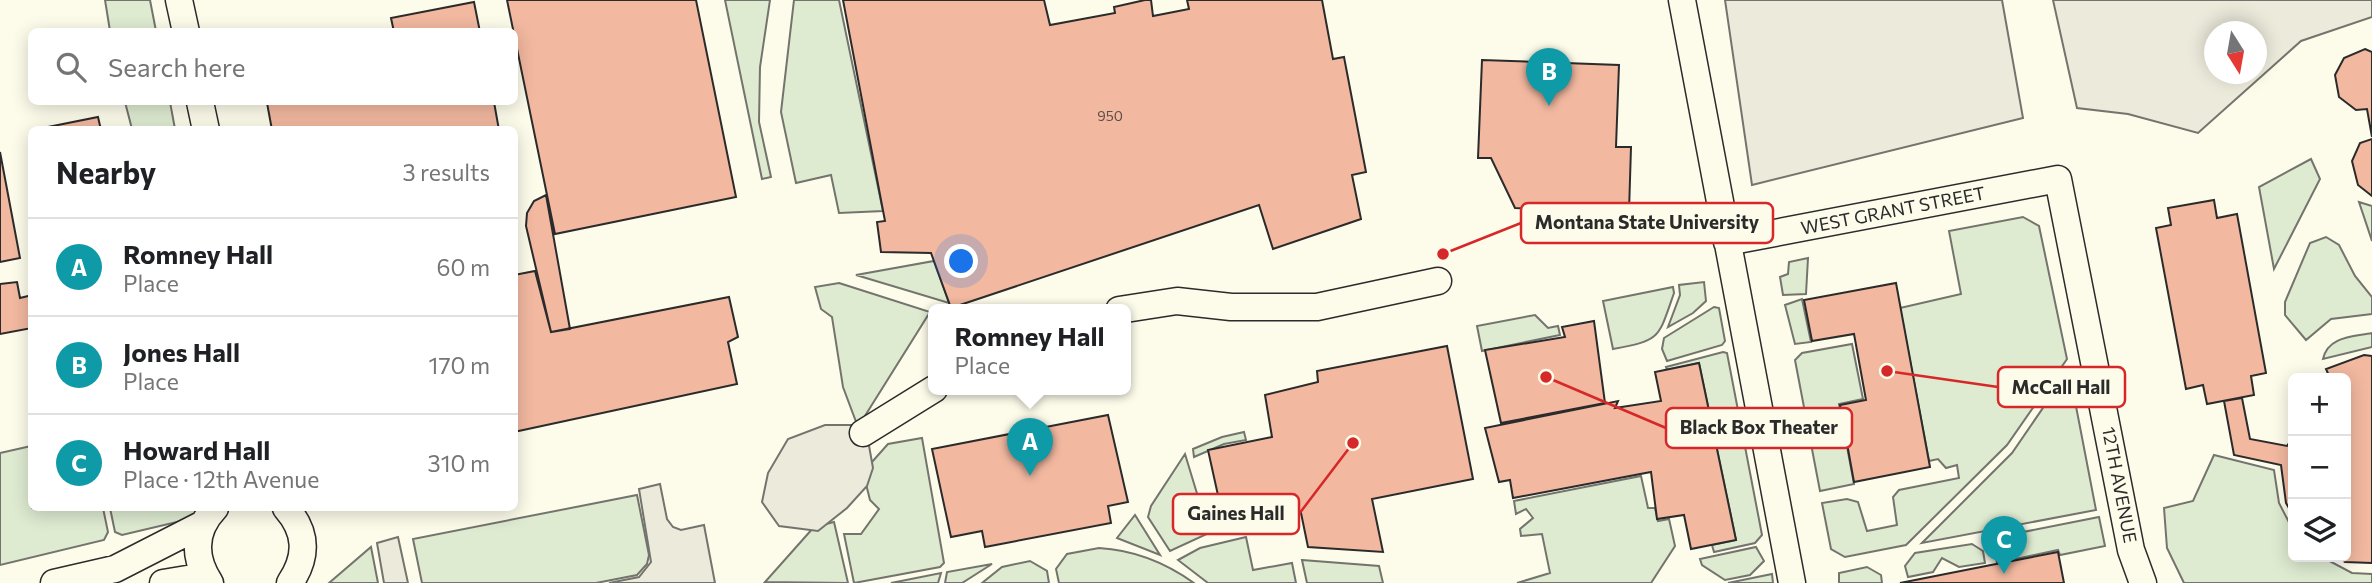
<!DOCTYPE html>
<meta charset="utf-8">
<style>
:root{--surface:#fff;--page:#f6f6f6;--text:#202124;--muted:#757577;--line:#e0e0e0;--accent:#c62828}
body{margin:0;font-family:Commissioner,sans-serif;background:var(--page);color:var(--text)}
.controls{position:absolute;right:21px;bottom:21px;display:grid;overflow:hidden;border-radius:10px;box-shadow:0 4px 18px #0003}
.controls button{width:63px;height:63px;display:grid;place-items:center;padding:0;border:0;border-bottom:2px solid var(--line);background:var(--surface);color:var(--text);font:35px sans-serif}
.compass{position:absolute;left:2204px;top:21px;width:63px;height:63px;border-radius:50%;background:var(--surface);box-shadow:0 4px 18px #0003;rotate:169deg}
.you{position:absolute;left:962px;top:262px;width:24px;height:24px;margin:-18px;border:5px solid #fff;border-radius:50%;background:#1a73e8;box-shadow:0 0 0 10px #1a73e833}
.badge{display:grid;place-items:center;width:46px;height:46px;border-radius:50%;background:var(--accent);color:#fff;font-size:23px;font-weight:700}
.pin{position:absolute;translate:-50% -58px;filter:drop-shadow(0 2px 4px #0008)}
.pin::after{content:'';position:absolute;top:37px;width:24px;height:21px;background:inherit;clip-path:polygon(0 0,100% 0,50% 100%)}
.popup{position:absolute;left:928px;top:304px;width:203px;height:91px;box-sizing:border-box;display:grid;place-content:center;border-radius:10px;background:var(--surface);filter:drop-shadow(0 2px 5px #0005);font-size:23px;white-space:nowrap;color:var(--muted)}
.popup b{font-size:26px;color:var(--text)}
.popup::after{content:'';position:absolute;left:50%;top:100%;margin-left:-14px;border:14px solid transparent;border-top-color:var(--surface)}
.list{margin:0;padding:0;list-style:none}
h2{display:flex;justify-content:space-between;align-items:center;height:91px;margin:0;padding:0 28px;font-size:30px}
h2 small{font-size:23px;font-weight:400;color:var(--muted)}
.list li{display:grid;grid-template-columns:46px 1fr auto;gap:21px;align-items:center;box-sizing:border-box;height:98px;padding:0 28px;border-top:2px solid var(--line)}
.list b{display:block;font-size:26px;white-space:nowrap}
.list p{margin:0;font-size:23px;white-space:nowrap;color:var(--muted)}
.list em{font-size:23px;font-style:normal;color:var(--muted)}
.icon{flex:none;width:38px;height:38px;fill:none;stroke:currentColor;stroke-width:2;stroke-linecap:round;stroke-linejoin:round}
.map{position:relative;flex:none;width:2372px;height:583px;overflow:hidden}
.search{position:absolute;background:var(--surface);box-shadow:0 4px 18px #0003;left:28px;top:28px;width:490px;height:77px;display:flex;align-items:center;gap:18px;box-sizing:border-box;padding:0 24px;border-radius:10px;color:var(--muted);font-size:26px}
.panel{position:absolute;background:var(--surface);box-shadow:0 4px 18px #0003;left:28px;top:126px;width:490px;height:385px;border-radius:10px}
.map>svg:first-child{display:block}
</style>
<div class="map">
<svg width="2372" height="583" viewBox="0 0 2372 583">
<rect width="100%" height="100%" fill="#fdfbea"/>
<path fill="#deebd1" stroke="#74746e" stroke-width="2" d="M 105,0 L 150,0 L 156,31 L 110,31 Z
M 725,0 L 770,0 L 760,67 L 759,122 L 771,177 L 762,179 Z
M 794,0 L 839,0 L 883,211 L 839,213 L 831,175 L 796,183 L 781,112 Z
M 125,102 L 170,102 L 175,129 L 132,129 Z
M 2311,159 L 2320,179 L 2274,269 L 2259,187 Z
M 2359,202 L 2372,206 L 2372,241 Z
M 2023,217 L 2039,226 L 2067,359 L 2007,445 L 1906,545 L 1845,557 L 1831,549 L 1822,503 L 1847,499 L 1858,502 L 1867,531 L 1897,525 L 1893,497 L 1899,490 L 1959,478 L 1957,465 L 1946,468 L 1938,459 L 1929,461 L 1900,308 L 1961,294 L 1949,231 Z
M 2326,237 L 2339,245 L 2355,276 L 2372,297 L 2372,314 L 2331,319 L 2306,340 L 2285,315 L 2285,302 L 2310,243 Z
M 1808,258 L 1806,294 L 1783,295 L 1780,277 L 1788,274 L 1789,262 Z
M 934,261 L 949,303 L 856,275 Z
M 1704,282 L 1706,301 L 1693,313 L 1668,327 L 1680,295 L 1679,285 Z
M 839,283 L 930,312 L 858,427 L 843,387 L 832,317 L 821,309 L 815,287 Z
M 1673,287 L 1674,293 C 1658,339 1661,340 1613,349 L 1603,301 Z
M 1802,299 L 1811,342 L 1795,344 L 1785,305 Z
M 1714,307 L 1719,308 L 1725,341 L 1722,345 L 1667,361 L 1662,349 L 1664,338 Z
M 1535,315 L 1548,328 L 1558,326 L 1560,335 L 1482,351 L 1477,326 Z
M 2372,333 L 2372,347 L 2323,359 C 2328,336 2353,337 2372,333 Z
M 1852,344 L 1863,399 L 1839,404 L 1854,484 L 1820,491 L 1795,360 L 1802,353 Z
M 1723,352 L 1727,353 L 1762,535 L 1755,543 L 1714,552 L 1712,545 L 1736,540 L 1699,363 L 1667,370 L 1666,367 Z
M 2069,370 L 2096,510 L 1922,543 L 2012,453 Z
M 1244,432 L 1246,440 L 1224,444 L 1194,457 L 1193,449 L 1222,437 Z
M 922,438 L 944,563 L 940,567 L 854,583 L 844,534 L 861,534 L 879,509 L 870,500 L 863,472 L 888,444 Z
M 31,446 L 32,508 L 103,508 L 108,532 L 104,540 L 0,565 L 0,453 Z
M 1185,454 L 1209,533 L 1170,551 L 1148,517 L 1151,506 Z
M 2214,455 L 2274,470 L 2279,503 L 2293,530 L 2293,557 L 2322,557 L 2352,573 L 2372,574 L 2372,583 L 2184,583 L 2167,548 L 2164,508 L 2193,501 Z
M 1641,476 L 1648,508 L 1655,508 L 1658,521 L 1669,519 L 1675,546 L 1651,583 L 1517,583 L 1550,573 L 1542,534 L 1521,536 L 1520,529 L 1533,518 L 1526,509 L 1516,514 L 1514,501 Z
M 637,495 L 649,555 L 647,564 L 637,575 L 596,583 L 422,583 L 413,539 Z
M 110,508 L 236,508 L 122,535 L 115,532 Z
M 1135,515 L 1160,555 L 1117,538 Z
M 2099,517 L 2105,546 L 2060,555 L 2058,550 L 1997,563 L 1995,550 L 2003,536 Z
M 834,522 L 848,583 L 765,582 L 814,527 Z
M 1246,537 L 1253,570 L 1292,563 L 1296,583 L 1208,583 L 1178,560 L 1200,548 Z
M 1972,544 L 1983,551 L 1985,563 L 1959,567 L 1942,558 L 1933,572 L 1908,577 L 1905,566 L 1915,553 Z
M 371,547 L 378,583 L 329,583 Z
M 1756,547 L 1764,561 L 1750,575 L 1725,580 L 1702,565 L 1700,559 Z
M 1099,548 C 1134,550 1166,563 1194,583 L 1059,583 L 1056,569 L 1067,554 Z
M 1302,560 L 1379,566 L 1383,583 L 1307,583 Z
M 1030,561 L 1047,571 L 1049,583 L 982,583 L 1002,567 Z
M 992,564 L 962,583 L 945,583 L 947,572 Z
M 1867,567 L 1881,575 L 1882,583 L 1839,583 L 1839,573 Z
M 941,573 L 938,583 L 891,583 Z
M 1772,574 L 1773,583 L 1728,583 Z"/>
<path fill="#eceadb" stroke="#74746e" stroke-width="2" fill-rule="evenodd" d="M 1725,0 L 2002,0 L 2023,118 L 1752,185 Z
M 2053,0 L 2372,0 L 2372,17 L 2301,41 L 2198,133 L 2128,114 L 2077,108 ZM 2214,32 L 2256,32 L 2256,74 L 2214,74 Z
M 825,425 L 852,425 L 868,440 L 873,468 L 867,486 L 847,508 L 818,531 L 779,526 L 762,502 L 768,473 L 788,439 Z
M 660,484 L 667,519 L 673,527 L 681,530 L 704,525 L 715,583 L 609,583 L 639,577 L 651,562 L 639,489 Z
M 398,537 L 408,583 L 384,583 L 377,543 Z"/>
<path fill="#f2b8a0" stroke="#2b2b2b" stroke-width="2" d="M 507,0 L 696,0 L 736,197 L 555,234 Z
M 843,0 L 1044,0 L 1050,25 L 1115,13 L 1114,7 L 1145,0 L 1151,0 L 1153,16 L 1189,9 L 1187,0 L 1322,0 L 1333,59 L 1344,57 L 1366,172 L 1352,175 L 1361,219 L 1273,249 L 1259,205 L 951,308 L 931,253 L 881,252 L 877,222 L 885,221 Z
M 474,2 L 480,32 L 394,32 L 391,18 Z
M 2365,49 L 2372,52 L 2372,137 L 2367,109 L 2356,110 L 2339,97 L 2335,75 L 2344,58 Z
M 1482,60 L 1619,65 L 1616,147 L 1631,147 L 1629,212 L 1515,208 L 1491,158 L 1478,158 Z
M 276,102 L 494,102 L 499,130 L 272,130 L 267,103 Z
M 98,117 L 101,130 L 44,130 L 43,128 Z
M 2372,139 L 2372,196 L 2358,185 L 2352,161 L 2360,143 Z
M 0,152 L 20,258 L 0,262 Z
M 546,195 L 570,329 L 551,332 L 526,226 L 527,213 L 534,201 Z
M 2214,200 L 2217,218 L 2237,214 L 2266,373 L 2251,376 L 2254,395 L 2207,404 L 2203,385 L 2186,389 L 2156,228 L 2171,225 L 2168,208 Z
M 535,271 L 551,332 L 729,297 L 738,337 L 728,342 L 737,384 L 514,432 L 514,275 Z
M 17,282 L 20,298 L 32,295 L 32,328 L 0,334 L 0,284 Z
M 1896,283 L 1930,467 L 1854,482 L 1840,405 L 1866,400 L 1854,334 L 1812,341 L 1804,300 Z
M 1594,321 L 1605,403 L 1501,423 L 1485,350 L 1565,337 L 1562,327 Z
M 1447,346 L 1473,479 L 1372,499 L 1383,552 L 1308,547 L 1301,513 L 1225,527 L 1208,450 L 1272,437 L 1265,395 L 1318,382 L 1317,371 Z
M 2364,355 L 2372,356 L 2372,563 L 2345,562 L 2337,557 L 2346,557 L 2346,378 L 2330,378 L 2326,369 Z
M 1699,363 L 1736,540 L 1691,549 L 1684,515 L 1657,519 L 1651,472 L 1513,498 L 1510,480 L 1499,482 L 1485,428 L 1618,401 L 1615,408 L 1661,401 L 1655,372 Z
M 2242,398 L 2250,439 L 2287,446 L 2293,437 L 2293,515 L 2286,503 L 2281,465 L 2234,455 L 2224,401 Z
M 1108,415 L 1128,502 L 1108,506 L 1111,523 L 985,547 L 982,531 L 951,537 L 932,449 Z
M 2058,552 L 2064,583 L 1900,583 L 1991,565 Z"/>
<g fill="none" stroke-linecap="round" stroke-linejoin="round">
<defs>
<path id="minor" d="M 179,0 L 186,32
M 1682,0 L 1792,583
M 200,102 L 206,130
M 1727,242 L 2058,179 L 2131,550 L 2143,583
M 1119,310 L 1177,301 L 1231,307 L 1317,307 L 1438,281
M 863,433 L 934,389
M 286,508 C 307,532 308,556 290,583
M 54,583 L 115,569 L 203,524
M 163,583 L 193,578 L 208,580
M 210,583 C 193,557 193,531 215,508"/>
</defs>
<use href="#minor" stroke="#2b2b2b" stroke-width="29"/>
<use href="#minor" stroke="#fdfbea" stroke-width="26"/>
</g>
<g text-anchor="middle" stroke-width="5" stroke-linejoin="round" paint-order="stroke">
<g font-size="14" fill="#5d4e48">
<text x="1110" y="121">950</text>
</g>
<g font-size="18" fill="#2b2b2b" stroke="#fdfbea">
<text transform="translate(1893 211) rotate(-11)" y="6">WEST GRANT STREET</text>
<text transform="translate(2119 485) rotate(79)" y="6">12TH AVENUE</text>
</g>
</g>
<path fill="none" stroke="#d62828" stroke-width="2.5" d="M1443 254L1521 223M1887 371L1998 387M1546 377L1666 428M1353 443L1299 514"/>
<g fill="#d62828" stroke="#fdfbea" stroke-width="2.5">
<circle cx="1443" cy="254" r="7"/>
<circle cx="1887" cy="371" r="7"/>
<circle cx="1546" cy="377" r="7"/>
<circle cx="1353" cy="443" r="7"/>
</g>
<g fill="#fdfbea" stroke="#d62828" stroke-width="2.5">
<rect x="1521" y="203" width="252" height="40" rx="7"/>
<rect x="1998" y="367" width="127" height="40" rx="7"/>
<rect x="1666" y="408" width="186" height="40" rx="7"/>
<rect x="1173" y="494" width="126" height="40" rx="7"/>
</g>
<g font-size="19" text-anchor="middle" font-weight="bold" fill="#2b2b2b">
<text x="1647" y="229">Montana State University</text>
<text x="2061" y="394">McCall Hall</text>
<text x="1759" y="434">Black Box Theater</text>
<text x="1236" y="520">Gaines Hall</text>
</g>
</svg>
<div class="controls">
<button>+</button>
<button>−</button>
<button><svg class="icon" aria-label="layers" viewBox="0 0 24 24"><path d="M12 4l9 5-9 5-9-5zM3 14l9 5 9-5"/></svg></button>
</div>
<svg class="compass" viewBox="-18 -18 36 36"><path d="M0-13l5 13h-10z" fill="#e53935"/><path d="M0 13l5-13h-10z" fill="#757577"/></svg>
<div class="you"></div>
<div class="pin badge" style="left:1030px;top:476px;background:#0f9aa8">A</div>
<div class="popup"><b>Romney Hall</b>Place</div>
<div class="pin badge" style="left:1549px;top:106px;background:#0f9aa8">B</div>
<div class="pin badge" style="left:2004px;top:574px;background:#0f9aa8">C</div>
<div class="search"><svg class="icon" aria-label="search" viewBox="0 0 24 24"><circle cx="10" cy="10" r="6"/><path d="M15 15l6 6"/></svg>Search here</div>
<section class="panel">
<h2>Nearby<small>3 results</small></h2>
<ul class="list">
<li><span class="badge" style="background:#0f9aa8">A</span><div><b>Romney Hall</b><p>Place</p></div><em>60 m</em></li>
<li><span class="badge" style="background:#0f9aa8">B</span><div><b>Jones Hall</b><p>Place</p></div><em>170 m</em></li>
<li><span class="badge" style="background:#0f9aa8">C</span><div><b>Howard Hall</b><p>Place · 12th Avenue</p></div><em>310 m</em></li>
</ul>
</section>
</div>
